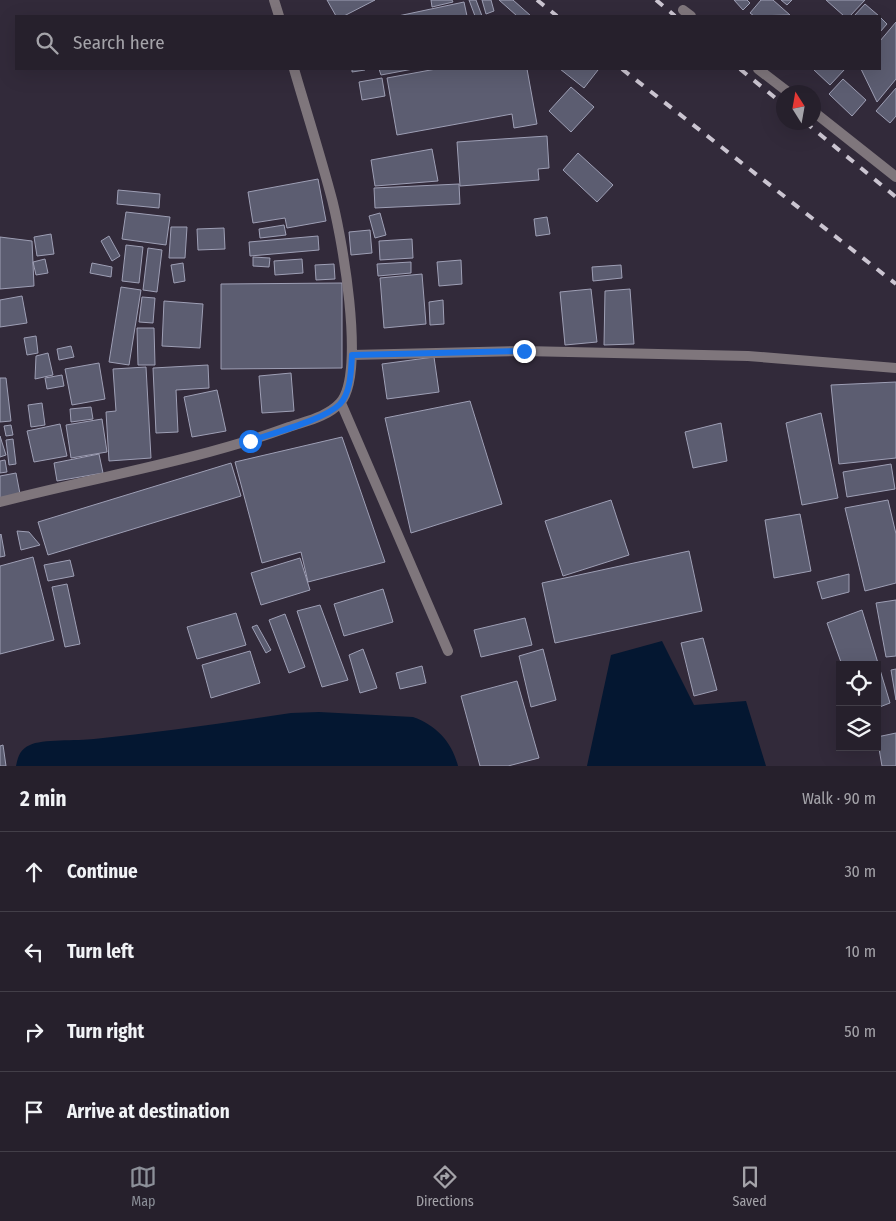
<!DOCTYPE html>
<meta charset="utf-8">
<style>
:root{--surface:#26202c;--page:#322d38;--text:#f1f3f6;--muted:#a4a3a9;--line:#423e48;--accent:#8c9099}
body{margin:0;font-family:"Fira Sans Condensed",sans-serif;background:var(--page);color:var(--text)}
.controls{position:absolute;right:15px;bottom:15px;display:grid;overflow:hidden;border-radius:0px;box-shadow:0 5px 20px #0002}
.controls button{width:45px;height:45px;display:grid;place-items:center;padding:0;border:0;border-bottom:1px solid var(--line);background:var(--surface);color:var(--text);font:25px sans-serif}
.compass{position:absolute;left:776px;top:85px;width:45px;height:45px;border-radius:50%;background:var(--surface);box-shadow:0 5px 20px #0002;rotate:349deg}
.stop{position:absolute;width:15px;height:15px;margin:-11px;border:4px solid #1a73e8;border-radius:50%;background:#fff}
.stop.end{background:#1a73e8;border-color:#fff;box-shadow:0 1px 5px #0008}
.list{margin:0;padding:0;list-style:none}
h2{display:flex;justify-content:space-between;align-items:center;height:65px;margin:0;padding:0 20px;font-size:21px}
h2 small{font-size:16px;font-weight:400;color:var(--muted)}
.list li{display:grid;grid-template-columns:32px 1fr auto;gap:15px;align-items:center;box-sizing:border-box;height:80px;padding:0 20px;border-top:1px solid var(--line)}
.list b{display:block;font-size:19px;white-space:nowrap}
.list em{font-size:16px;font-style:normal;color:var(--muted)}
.icon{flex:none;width:28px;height:28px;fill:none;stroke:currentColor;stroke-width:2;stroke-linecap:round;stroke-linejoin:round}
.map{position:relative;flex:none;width:896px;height:766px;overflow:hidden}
.search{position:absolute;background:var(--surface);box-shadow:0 5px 20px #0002;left:15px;right:15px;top:15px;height:55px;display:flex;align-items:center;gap:12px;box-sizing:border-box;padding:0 18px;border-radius:0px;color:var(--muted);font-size:19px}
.sheet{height:385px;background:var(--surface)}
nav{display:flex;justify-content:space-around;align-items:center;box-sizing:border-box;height:70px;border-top:1px solid var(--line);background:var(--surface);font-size:14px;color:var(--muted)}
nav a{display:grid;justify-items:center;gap:2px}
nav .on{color:var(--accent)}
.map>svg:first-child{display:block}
</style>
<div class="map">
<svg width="896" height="766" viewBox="0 0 896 766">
<rect width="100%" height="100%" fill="#322a3a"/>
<path fill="#041731" d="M 662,641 L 694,705 L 746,701 L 766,766 L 587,766 L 611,655 Z
M 319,712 L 413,717 C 436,725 452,742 458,766 L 16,766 C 18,757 20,749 30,745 C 41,739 78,741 94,739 C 160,732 226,723 291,713 Z"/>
<path fill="#5c5d71" stroke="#9e9fb5" d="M 327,0 L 375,0 L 344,16 L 336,16 Z
M 431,0 L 452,0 L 453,2 L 432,7 Z
M 469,0 L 476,0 L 482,16 L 475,16 Z
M 482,0 L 491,0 L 494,11 L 486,14 Z
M 499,0 L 513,0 L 531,16 L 517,16 Z
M 734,0 L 747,0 L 750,3 L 743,10 Z
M 761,0 L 773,0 L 790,15 L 754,16 L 750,13 Z
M 781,0 L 792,0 L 787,5 Z
M 826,0 L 865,0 L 850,16 L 844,16 Z
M 464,2 L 467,16 L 398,16 Z
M 865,4 L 879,16 L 854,16 Z
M 880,17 L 887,24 L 880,32 Z
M 896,22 L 896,79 L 877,102 L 861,69 L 880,69 L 880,41 Z
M 352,69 L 365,69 L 365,70 L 352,72 Z
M 379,69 L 413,69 L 381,75 Z
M 436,69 L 527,69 L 537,124 L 514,128 L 512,114 L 397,135 L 387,78 Z
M 560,69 L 597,69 L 598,70 L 584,88 Z
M 813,69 L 845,69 L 830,85 Z
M 382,78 L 385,96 L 362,100 L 359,82 Z
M 843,79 L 866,100 L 852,116 L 829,94 Z
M 571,87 L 594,107 L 571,132 L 549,111 Z
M 896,88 L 896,116 L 890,123 L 876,111 Z
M 547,136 L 549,168 L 538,169 L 539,180 L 460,186 L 457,142 Z
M 432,149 L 438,181 L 375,186 L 371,160 Z
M 578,153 L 613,185 L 597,202 L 563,170 Z
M 318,179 L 326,221 L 287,228 L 285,218 L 253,223 L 248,192 Z
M 459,184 L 460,204 L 375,208 L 374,188 Z
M 118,190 L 160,194 L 159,208 L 117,204 Z
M 126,212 L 170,217 L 166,245 L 122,239 Z
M 380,213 L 386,235 L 375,238 L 369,216 Z
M 547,217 L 550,234 L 536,236 L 534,219 Z
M 284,225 L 286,235 L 260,238 L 259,229 Z
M 171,227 L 187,227 L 185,258 L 169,258 Z
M 224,228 L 225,249 L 198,250 L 197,229 Z
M 370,230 L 372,253 L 351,255 L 349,232 Z
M 51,234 L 54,254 L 37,256 L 34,237 Z
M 109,236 L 120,256 L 112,261 L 101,241 Z
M 318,236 L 319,250 L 250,256 L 249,242 Z
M 0,237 L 32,241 L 34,286 L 0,289 Z
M 412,239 L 413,258 L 380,260 L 379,241 Z
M 126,245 L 143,247 L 139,283 L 122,281 Z
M 148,248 L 162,250 L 157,292 L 143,290 Z
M 253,257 L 270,258 L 269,267 L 253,266 Z
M 45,259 L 48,273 L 36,275 L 33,262 Z
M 302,259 L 303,273 L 275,275 L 274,261 Z
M 461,260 L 462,284 L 439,286 L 437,262 Z
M 411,262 L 411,273 L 378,276 L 377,264 Z
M 92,263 L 112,267 L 111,277 L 90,273 Z
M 183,263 L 185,281 L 174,283 L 171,265 Z
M 334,264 L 335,279 L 316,280 L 315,265 Z
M 621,265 L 622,278 L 593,281 L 592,267 Z
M 422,274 L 426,324 L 384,328 L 380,278 Z
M 342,283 L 342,368 L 221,369 L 221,284 Z
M 121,287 L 141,290 L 129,365 L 109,362 Z
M 591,289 L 597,342 L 565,345 L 560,292 Z
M 630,289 L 634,344 L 604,345 L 605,291 Z
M 22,296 L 27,323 L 0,327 L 0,300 Z
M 142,297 L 155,298 L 153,323 L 139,322 Z
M 443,300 L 444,324 L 430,325 L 429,302 Z
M 164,301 L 203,304 L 200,348 L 162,346 Z
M 137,328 L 154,328 L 155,365 L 138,365 Z
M 36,336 L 38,353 L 27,355 L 24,338 Z
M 71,346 L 74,357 L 59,360 L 57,349 Z
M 48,353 L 53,375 L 35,379 L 36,356 Z
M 434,357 L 439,392 L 387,399 L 382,364 Z
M 99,363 L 105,399 L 72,405 L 65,369 Z
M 208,365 L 209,388 L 176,390 L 178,432 L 156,433 L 153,368 Z
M 146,367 L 151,458 L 109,461 L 106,412 L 116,411 L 113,369 Z
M 291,373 L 294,411 L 262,413 L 259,376 Z
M 62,375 L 64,386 L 47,389 L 45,378 Z
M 0,378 L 6,378 L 11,421 L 0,422 Z
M 896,382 L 896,458 L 839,464 L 831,385 Z
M 217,390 L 226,431 L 192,437 L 184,397 Z
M 470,401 L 502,504 L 411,533 L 385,418 Z
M 42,403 L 45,425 L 31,427 L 28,405 Z
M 91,407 L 93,419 L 71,422 L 70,409 Z
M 821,413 L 838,498 L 802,505 L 786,423 Z
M 102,419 L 107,452 L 71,458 L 66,425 Z
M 721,423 L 727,461 L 693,468 L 685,432 Z
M 60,424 L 67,456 L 34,462 L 27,431 Z
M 11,425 L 13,435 L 6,436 L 4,426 Z
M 0,436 L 6,455 L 0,457 Z
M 342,437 L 385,562 L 308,582 L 301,552 L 262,563 L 235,462 Z
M 13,439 L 16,464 L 9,465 L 6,440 Z
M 99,454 L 103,473 L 57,481 L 54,463 Z
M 5,460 L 7,472 L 0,473 L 0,461 Z
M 231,463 L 241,496 L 48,555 L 38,522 Z
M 891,464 L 895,489 L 847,497 L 843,472 Z
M 16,473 L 20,494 L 0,498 L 0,476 Z
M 611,500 L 629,555 L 563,576 L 545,521 Z
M 888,500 L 896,534 L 896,583 L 865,591 L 845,508 Z
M 800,514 L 811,571 L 774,578 L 765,520 Z
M 17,531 L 29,532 L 40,545 L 21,550 Z
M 1,534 L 5,556 L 0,557 L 0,535 Z
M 689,551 L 702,611 L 555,643 L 542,583 Z
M 33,557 L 54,640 L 0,654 L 0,566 Z
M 300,558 L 310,590 L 261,605 L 251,573 Z
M 70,560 L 74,576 L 48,581 L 44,565 Z
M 849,574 L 849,592 L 822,599 L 817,582 Z
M 67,584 L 80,644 L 65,647 L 52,587 Z
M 383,589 L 393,622 L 344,636 L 334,604 Z
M 896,600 L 896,656 L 886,657 L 876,603 Z
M 320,605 L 348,680 L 322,687 L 297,611 Z
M 862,610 L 890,703 L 877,708 L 877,665 L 842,665 L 827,623 Z
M 236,613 L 246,645 L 197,659 L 187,627 Z
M 285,614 L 305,667 L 289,673 L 269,620 Z
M 525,618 L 532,645 L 481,657 L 474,630 Z
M 257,625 L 271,650 L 266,653 L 252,627 Z
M 703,638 L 717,690 L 694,696 L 681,643 Z
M 363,649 L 377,688 L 360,693 L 349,655 Z
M 543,649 L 556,700 L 531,707 L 519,656 Z
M 250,651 L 260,683 L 211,698 L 202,665 Z
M 422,666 L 426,683 L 400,689 L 396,673 Z
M 896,669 L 896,700 L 891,670 Z
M 517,681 L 539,758 L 508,766 L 480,766 L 461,696 Z
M 896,733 L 896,766 L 882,766 L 877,737 Z
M 3,745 L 6,766 L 0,766 L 0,746 Z"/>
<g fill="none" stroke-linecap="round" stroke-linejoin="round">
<path stroke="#7f767c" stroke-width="10" d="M 274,0 L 279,16
M 683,10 L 691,16
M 758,69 L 788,92
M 814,112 L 896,177
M 352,355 L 524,351 L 748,356 L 896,368
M 341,403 L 448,651
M 0,502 C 96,477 196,461 289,427 C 306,421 327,417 340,403 C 367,374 341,230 330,192 C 319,151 306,110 294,69"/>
<path stroke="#cbc5d1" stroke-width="4" stroke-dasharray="9 9" stroke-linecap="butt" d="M 537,0 L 557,16
M 656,0 L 675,16
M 622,69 L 896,284
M 740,69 L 784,105
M 805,122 L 896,197"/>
</g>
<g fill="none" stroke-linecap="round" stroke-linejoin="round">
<path stroke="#1a73e8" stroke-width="6" d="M 250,441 C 273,433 324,420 340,404 C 351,392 351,370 352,355 L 524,351"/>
</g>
</svg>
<div class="controls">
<button><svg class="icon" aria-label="locate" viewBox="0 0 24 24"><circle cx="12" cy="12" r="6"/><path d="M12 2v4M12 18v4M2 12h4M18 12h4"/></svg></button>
<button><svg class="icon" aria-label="layers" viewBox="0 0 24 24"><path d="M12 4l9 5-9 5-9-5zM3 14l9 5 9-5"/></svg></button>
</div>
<svg class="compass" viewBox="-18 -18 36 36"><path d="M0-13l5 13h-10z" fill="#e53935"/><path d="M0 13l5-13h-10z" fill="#a4a3a9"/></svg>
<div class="stop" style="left:250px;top:441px"></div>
<div class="stop end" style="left:524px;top:351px"></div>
<div class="search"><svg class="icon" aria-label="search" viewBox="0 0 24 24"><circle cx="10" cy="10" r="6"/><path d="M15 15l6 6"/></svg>Search here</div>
</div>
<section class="sheet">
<h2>2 min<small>Walk · 90 m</small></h2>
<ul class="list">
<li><svg class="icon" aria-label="ahead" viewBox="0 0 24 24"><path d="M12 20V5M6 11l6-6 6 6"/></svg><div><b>Continue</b></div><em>30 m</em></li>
<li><svg class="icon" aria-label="left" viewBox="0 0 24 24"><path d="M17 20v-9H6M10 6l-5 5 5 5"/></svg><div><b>Turn left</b></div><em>10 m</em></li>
<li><svg class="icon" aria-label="right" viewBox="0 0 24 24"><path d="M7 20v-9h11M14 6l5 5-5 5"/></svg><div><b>Turn right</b></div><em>50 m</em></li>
<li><svg class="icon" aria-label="arrive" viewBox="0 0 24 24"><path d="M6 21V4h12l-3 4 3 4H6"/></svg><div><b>Arrive at destination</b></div></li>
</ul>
</section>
<nav>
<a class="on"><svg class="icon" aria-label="map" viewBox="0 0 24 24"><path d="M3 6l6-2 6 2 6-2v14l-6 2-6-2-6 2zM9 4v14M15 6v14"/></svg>Map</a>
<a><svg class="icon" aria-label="directions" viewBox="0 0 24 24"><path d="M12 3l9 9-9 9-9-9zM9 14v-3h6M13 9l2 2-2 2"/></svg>Directions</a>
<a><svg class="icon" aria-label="saved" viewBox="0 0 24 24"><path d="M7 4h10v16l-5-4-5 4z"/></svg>Saved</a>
</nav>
